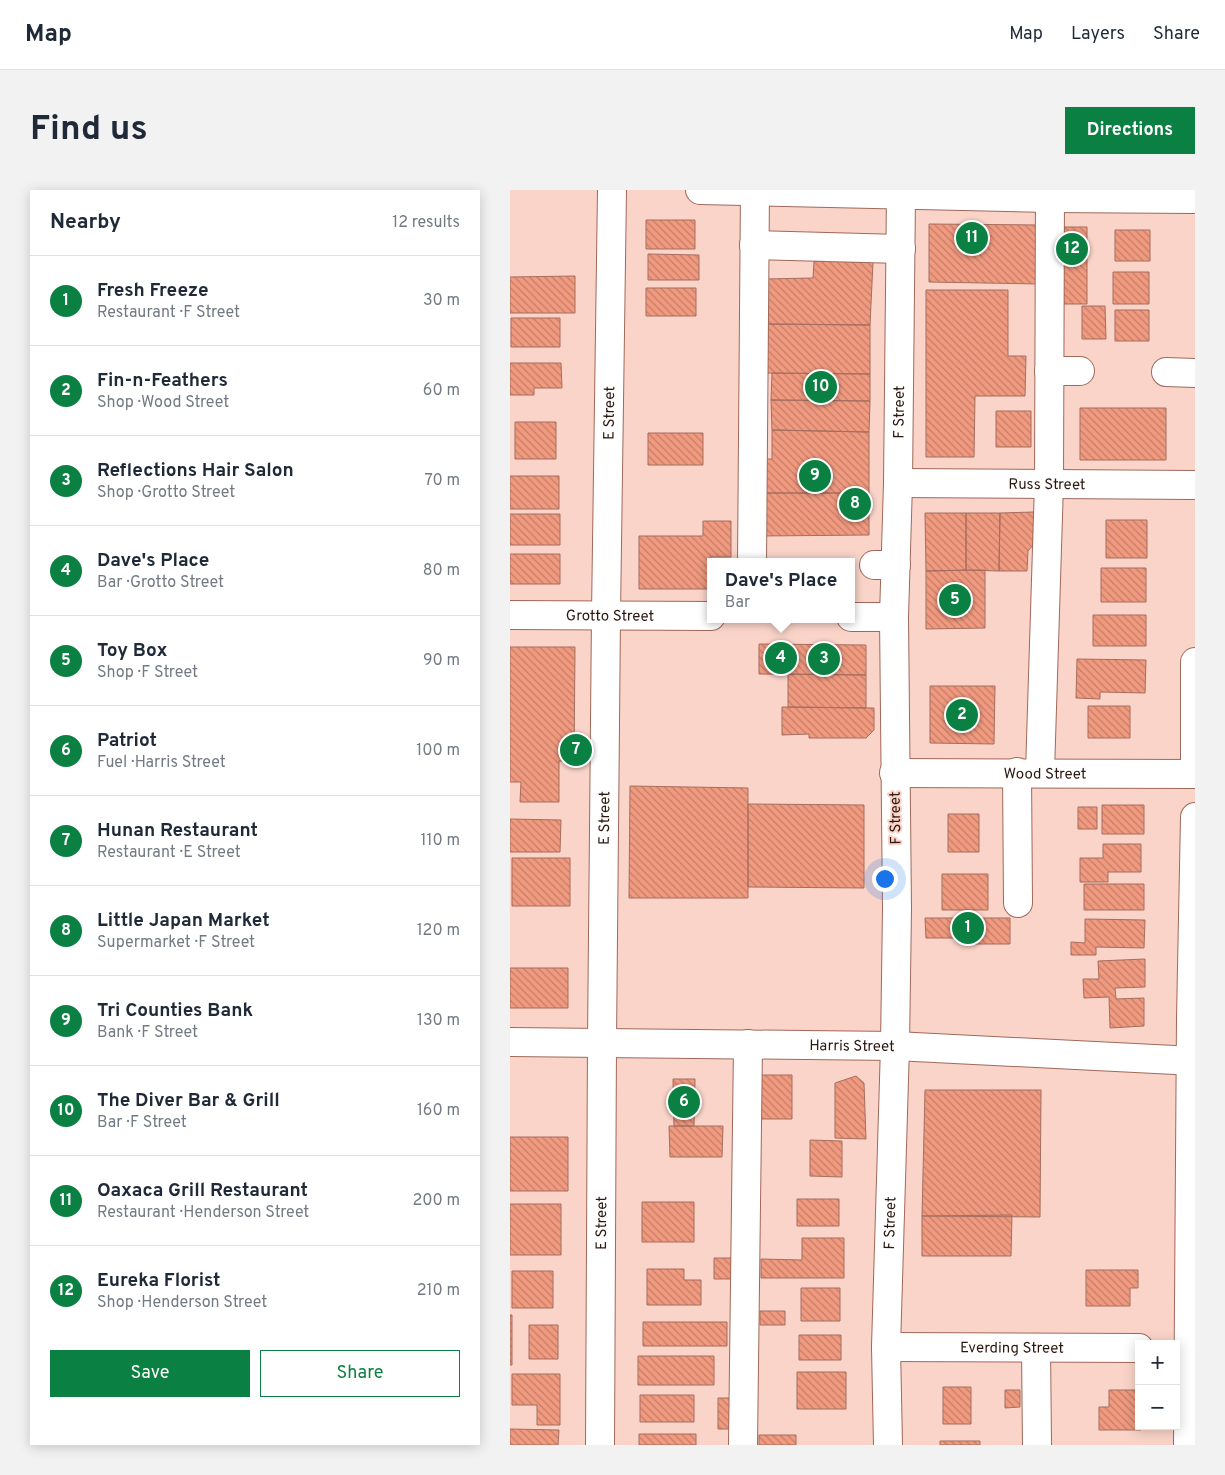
<!DOCTYPE html>
<meta charset="utf-8">
<style>
:root{--surface:#fff;--page:#f2f2f3;--text:#1f2937;--muted:#747a83;--line:#e0e1e3;--accent:#0b8043}
body{margin:0;font-family:Overpass,sans-serif;background:var(--page);color:var(--text)}
.controls{position:absolute;right:15px;bottom:15px;display:grid;overflow:hidden;border-radius:0px;box-shadow:0 2px 12px #0003}
.controls button{width:45px;height:45px;display:grid;place-items:center;padding:0;border:0;border-bottom:1px solid var(--line);background:var(--surface);color:var(--text);font:25px sans-serif}
.you{position:absolute;left:374px;top:688px;width:18px;height:18px;margin:-12px;border:4px solid #fff;border-radius:50%;background:#1a73e8;box-shadow:0 0 0 8px #1a73e833}
.badge{display:grid;place-items:center;width:32px;height:32px;border-radius:50%;background:var(--accent);color:#fff;font-size:16px;font-weight:700}
.pin{position:absolute;translate:-50% -50%;border:2px solid #fff;box-shadow:0 1px 5px #0006}
.popup{position:absolute;left:197px;top:368px;width:148px;height:65px;box-sizing:border-box;display:grid;place-content:center;border-radius:0px;background:var(--surface);filter:drop-shadow(0 1px 4px #0005);font-size:16px;white-space:nowrap;color:var(--muted)}
.popup b{font-size:19px;color:var(--text)}
.popup::after{content:'';position:absolute;left:50%;top:100%;margin-left:-10px;border:10px solid transparent;border-top-color:var(--surface)}
.list{margin:0;padding:0;list-style:none}
h2{display:flex;justify-content:space-between;align-items:center;height:65px;margin:0;padding:0 20px;font-size:21px}
h2 small{font-size:16px;font-weight:400;color:var(--muted)}
.list li{display:grid;grid-template-columns:32px 1fr auto;gap:15px;align-items:center;box-sizing:border-box;height:90px;padding:0 20px;border-top:1px solid var(--line)}
.list b{display:block;font-size:19px;white-space:nowrap}
.list p{margin:0;font-size:16px;white-space:nowrap;color:var(--muted)}
.list em{font-size:16px;font-style:normal;color:var(--muted)}
.actions{display:flex;gap:10px;padding:15px 20px}
.actions a{flex:1;padding:11px 0;border:1px solid var(--accent);border-radius:0px;text-align:center;font-size:18px;color:var(--accent)}
.actions .main{background:var(--accent);color:#fff}
.map{position:relative;flex:none;width:685px;height:1255px;overflow:hidden;border-radius:0px}
header{display:flex;align-items:center;gap:30px;box-sizing:border-box;height:70px;padding:0 25px;background:var(--surface);border-bottom:1px solid var(--line)}
header strong{font-size:24px}
nav{display:flex;gap:28px;margin-inline-start:auto;font-size:18px}
.intro{display:flex;align-items:center;justify-content:space-between;box-sizing:border-box;height:120px;padding:0 30px}
h1{margin:0;font-size:35px}
.button{padding:12px 22px;border-radius:0px;background:var(--accent);color:#fff;font-size:18px;font-weight:700}
main{display:flex;gap:30px;padding:0 30px}
aside{flex:1;background:var(--surface);border-radius:0px;box-shadow:0 2px 12px #0003}
.map>svg:first-child{display:block}
</style>
<header>
<strong>Map</strong>
<nav><a>Map</a><a>Layers</a><a>Share</a></nav>
</header>
<div class="intro"><h1>Find us</h1><a class="button">Directions</a></div>
<main>
<aside>
<h2>Nearby<small>12 results</small></h2>
<ul class="list">
<li><span class="badge">1</span><div><b>Fresh Freeze</b><p>Restaurant · F Street</p></div><em>30 m</em></li>
<li><span class="badge">2</span><div><b>Fin-n-Feathers</b><p>Shop · Wood Street</p></div><em>60 m</em></li>
<li><span class="badge">3</span><div><b>Reflections Hair Salon</b><p>Shop · Grotto Street</p></div><em>70 m</em></li>
<li><span class="badge">4</span><div><b>Dave's Place</b><p>Bar · Grotto Street</p></div><em>80 m</em></li>
<li><span class="badge">5</span><div><b>Toy Box</b><p>Shop · F Street</p></div><em>90 m</em></li>
<li><span class="badge">6</span><div><b>Patriot</b><p>Fuel · Harris Street</p></div><em>100 m</em></li>
<li><span class="badge">7</span><div><b>Hunan Restaurant</b><p>Restaurant · E Street</p></div><em>110 m</em></li>
<li><span class="badge">8</span><div><b>Little Japan Market</b><p>Supermarket · F Street</p></div><em>120 m</em></li>
<li><span class="badge">9</span><div><b>Tri Counties Bank</b><p>Bank · F Street</p></div><em>130 m</em></li>
<li><span class="badge">10</span><div><b>The Diver Bar &amp; Grill</b><p>Bar · F Street</p></div><em>160 m</em></li>
<li><span class="badge">11</span><div><b>Oaxaca Grill Restaurant</b><p>Restaurant · Henderson Street</p></div><em>200 m</em></li>
<li><span class="badge">12</span><div><b>Eureka Florist</b><p>Shop · Henderson Street</p></div><em>210 m</em></li>
</ul>
<div class="actions"><a class="main">Save</a><a>Share</a></div>
</aside>
<div class="map">
<svg width="685" height="1255" viewBox="0 0 685 1255">
<defs>
<pattern id="building-back-hatch" width="6" height="6" patternUnits="userSpaceOnUse" patternTransform="scale(1.25)"><rect width="6" height="6" fill="#f19a80"/><path d="M-1 5l2 2M0 0l6 6M5-1l2 2" fill="none" stroke="#c47d67"/></pattern>
</defs>
<rect width="100%" height="100%" fill="#fad4c9"/>
<path fill="url(#building-back-hatch)" stroke="#a56e5e" d="M 136,30 L 185,30 L 185,59 L 136,59 Z
M 419,34 L 530,35 L 529,94 L 419,92 Z
M 549,37 L 577,37 L 577,114 L 549,114 Z
M 605,40 L 640,40 L 640,71 L 605,71 Z
M 138,64 L 189,65 L 189,90 L 138,90 Z
M 304,71 L 363,72 L 360,135 L 255,134 L 255,89 L 303,88 Z
M 603,82 L 639,82 L 639,114 L 603,114 Z
M 65,86 L 65,123 L 0,123 L 0,87 Z
M 136,98 L 186,98 L 186,126 L 136,126 Z
M 416,100 L 498,100 L 498,166 L 516,166 L 515,206 L 465,206 L 464,267 L 416,267 Z
M 572,116 L 595,116 L 596,149 L 572,149 Z
M 605,120 L 639,120 L 639,151 L 605,151 Z
M 1,128 L 50,128 L 50,157 L 1,157 Z
M 255,134 L 360,135 L 360,184 L 253,183 Z
M 0,173 L 51,173 L 52,198 L 24,198 L 24,205 L 0,205 Z
M 262,183 L 360,184 L 360,211 L 261,210 Z
M 261,210 L 360,211 L 359,242 L 262,240 Z
M 570,218 L 656,218 L 656,270 L 570,270 Z
M 486,221 L 521,221 L 521,257 L 486,257 Z
M 5,232 L 46,232 L 46,269 L 5,269 Z
M 262,240 L 359,242 L 359,303 L 251,303 L 251,269 L 262,269 Z
M 138,243 L 193,243 L 193,275 L 138,275 Z
M 0,286 L 49,286 L 49,319 L 0,319 Z
M 251,303 L 359,303 L 359,345 L 251,346 Z
M 524,322 L 523,355 L 518,361 L 517,381 L 489,381 L 490,323 Z
M 415,323 L 456,323 L 456,380 L 416,381 Z
M 456,323 L 490,323 L 489,381 L 456,380 Z
M 0,324 L 50,324 L 50,355 L 0,355 Z
M 596,330 L 637,330 L 637,368 L 596,368 Z
M 193,331 L 221,331 L 221,367 L 200,367 L 200,399 L 129,399 L 129,346 L 193,346 Z
M 0,364 L 50,364 L 50,394 L 0,394 Z
M 591,378 L 636,378 L 636,412 L 591,412 Z
M 475,380 L 475,438 L 416,439 L 416,381 Z
M 583,425 L 636,425 L 636,456 L 583,456 Z
M 249,454 L 356,455 L 356,485 L 249,484 Z
M 0,457 L 65,457 L 64,571 L 49,571 L 49,612 L 10,612 L 11,592 L 0,592 Z
M 567,469 L 636,470 L 635,503 L 590,502 L 590,509 L 566,508 Z
M 278,484 L 356,485 L 356,518 L 278,517 Z
M 420,496 L 485,496 L 484,554 L 420,553 Z
M 578,516 L 620,516 L 620,548 L 578,548 Z
M 272,517 L 364,518 L 364,540 L 356,548 L 299,548 L 299,544 L 272,545 Z
M 120,596 L 238,598 L 238,708 L 119,708 Z
M 238,614 L 354,615 L 354,698 L 238,697 Z
M 592,615 L 634,615 L 634,644 L 592,644 Z
M 568,617 L 587,617 L 587,639 L 568,639 Z
M 438,624 L 469,624 L 469,662 L 438,662 Z
M 0,629 L 51,630 L 50,662 L 0,662 Z
M 593,654 L 631,654 L 631,682 L 598,682 L 598,692 L 570,692 L 570,668 L 593,668 Z
M 2,668 L 60,668 L 60,716 L 2,716 Z
M 432,684 L 478,684 L 478,720 L 432,720 Z
M 574,694 L 634,694 L 634,720 L 574,720 Z
M 415,728 L 500,728 L 500,754 L 459,754 L 460,748 L 416,748 Z
M 575,729 L 635,730 L 634,758 L 586,757 L 586,765 L 561,765 L 561,752 L 575,753 Z
M 635,769 L 635,797 L 605,798 L 606,809 L 634,808 L 634,836 L 600,838 L 599,807 L 574,808 L 573,789 L 589,789 L 588,771 Z
M 0,778 L 58,778 L 58,818 L 0,818 Z
M 246,885 L 282,885 L 282,929 L 246,929 Z
M 346,886 L 354,893 L 356,949 L 325,948 L 325,893 Z
M 163,889 L 185,889 L 184,936 L 164,936 Z
M 415,900 L 531,900 L 530,1027 L 412,1026 Z
M 159,936 L 213,936 L 212,967 L 160,967 Z
M 0,947 L 58,947 L 58,1001 L 0,1001 Z
M 300,950 L 332,951 L 332,987 L 300,986 Z
M 287,1009 L 329,1009 L 329,1036 L 287,1036 Z
M 132,1012 L 184,1012 L 184,1052 L 132,1052 Z
M 0,1014 L 51,1014 L 51,1065 L 0,1065 Z
M 502,1025 L 501,1066 L 412,1066 L 412,1026 Z
M 292,1048 L 334,1048 L 334,1088 L 251,1088 L 251,1069 L 292,1070 Z
M 204,1068 L 224,1068 L 224,1089 L 204,1089 Z
M 137,1079 L 174,1079 L 174,1090 L 191,1090 L 191,1115 L 137,1115 Z
M 576,1080 L 628,1080 L 628,1098 L 620,1098 L 620,1116 L 576,1116 Z
M 2,1081 L 43,1081 L 43,1118 L 2,1118 Z
M 291,1098 L 330,1098 L 330,1131 L 291,1131 Z
M 250,1121 L 275,1121 L 275,1135 L 250,1135 Z
M 0,1125 L 2,1125 L 2,1175 L 0,1175 Z
M 133,1132 L 217,1132 L 217,1156 L 133,1156 Z
M 19,1135 L 48,1135 L 48,1169 L 19,1169 Z
M 289,1145 L 331,1145 L 331,1170 L 289,1170 Z
M 128,1166 L 204,1166 L 204,1195 L 128,1195 Z
M 287,1182 L 336,1182 L 336,1219 L 287,1219 Z
M 2,1184 L 50,1184 L 50,1235 L 27,1235 L 27,1215 L 2,1215 Z
M 433,1197 L 461,1197 L 461,1234 L 433,1234 Z
M 495,1200 L 510,1200 L 510,1217 L 495,1218 Z
M 599,1200 L 629,1200 L 629,1236 L 631,1236 L 631,1240 L 589,1240 L 589,1217 L 599,1217 Z
M 130,1205 L 184,1205 L 184,1232 L 130,1232 Z
M 208,1208 L 224,1208 L 224,1239 L 208,1239 Z
M 0,1239 L 49,1240 L 48,1255 L 0,1255 Z
M 129,1244 L 186,1244 L 186,1255 L 129,1255 Z
M 249,1245 L 286,1245 L 286,1255 L 249,1255 Z
M 430,1251 L 470,1251 L 470,1255 L 430,1255 Z"/>
<g fill="none" stroke-linecap="round" stroke-linejoin="round">
<defs>
<g id="minor">
<path d="M 244,55 L 391,59"/>
<path d="M 539,181 L 570,181"/>
<path d="M 656,182 L 685,183"/>
<path id="s1" d="M 388,293 L 685,295"/>
<path d="M 242,372 L 245,0"/>
<path d="M 364,375 L 386,375"/>
<path id="s2" d="M 0,425 L 201,426"/>
<path d="M 341,427 L 384,427"/>
<path d="M 685,472 L 685,582"/>
<path d="M 507,582 L 508,713"/>
<path d="M 530,582 L 539,294 L 540,0"/>
<path id="s3" d="M 384,583 L 685,584"/>
<path id="s4" d="M 376,1157 L 629,1158"/>
<path d="M 526,1158 L 527,1255"/>
<path id="s5" d="M 90,1255 L 92,853"/>
<path d="M 233,1255 L 238,854"/>
<path id="s6" d="M 378,1255 L 376,1157 L 385,856"/>
<path d="M 678,1255 L 681,828 L 685,627"/>
</g>
<g id="major">
<path d="M 190,0 L 540,8 L 685,9"/>
<path id="s7" d="M 0,852 L 385,856 L 685,871"/>
<path id="s8" d="M 92,853 L 96,425 L 102,0"/>
<path id="s9" d="M 385,856 L 387,719 L 384,427 L 388,293 L 391,4"/>
</g>
</defs>
<use href="#minor" stroke="#9f6959" stroke-width="30"/>
<use href="#major" stroke="#9f6959" stroke-width="30"/>
<use href="#minor" stroke="#fff" stroke-width="28"/>
<use href="#major" stroke="#fff" stroke-width="28"/>
</g>
<g text-anchor="middle" stroke-width="4" stroke-linejoin="round" paint-order="stroke">
<g font-size="15" fill="#2d1811" stroke="#fad4c9">
<text dy="5" stroke="none"><textPath href="#s8" startOffset="630">E Street</textPath></text>
<text dy="5" stroke="none"><textPath href="#s9" startOffset="634">F Street</textPath></text>
<text dy="5" stroke="none"><textPath href="#s1" startOffset="149">Russ Street</textPath></text>
<text dy="5" stroke="none"><textPath href="#s2" startOffset="100">Grotto Street</textPath></text>
<text dy="5" stroke="none"><textPath href="#s3" startOffset="151">Wood Street</textPath></text>
<text dy="5" stroke="none"><textPath href="#s8" startOffset="225">E Street</textPath></text>
<text transform="translate(385 628) rotate(-91)" y="5">F Street</text>
<text dy="5" stroke="none"><textPath href="#s7" startOffset="342">Harris Street</textPath></text>
<text dy="5" stroke="none"><textPath href="#s5" startOffset="222">E Street</textPath></text>
<text dy="5" stroke="none"><textPath href="#s6" startOffset="222">F Street</textPath></text>
<text dy="5" stroke="none"><textPath href="#s4" startOffset="126">Everding Street</textPath></text>
</g>
</g>
</svg>
<div class="controls">
<button>+</button>
<button>−</button>
</div>
<div class="you"></div>
<div class="pin badge" style="left:458px;top:738px">1</div>
<div class="pin badge" style="left:452px;top:525px">2</div>
<div class="pin badge" style="left:314px;top:469px">3</div>
<div class="pin badge" style="left:271px;top:468px">4</div>
<div class="popup"><b>Dave's Place</b>Bar</div>
<div class="pin badge" style="left:445px;top:410px">5</div>
<div class="pin badge" style="left:174px;top:912px">6</div>
<div class="pin badge" style="left:66px;top:560px">7</div>
<div class="pin badge" style="left:345px;top:314px">8</div>
<div class="pin badge" style="left:305px;top:286px">9</div>
<div class="pin badge" style="left:311px;top:197px">10</div>
<div class="pin badge" style="left:462px;top:48px">11</div>
<div class="pin badge" style="left:562px;top:59px">12</div>
</div>
</main>
